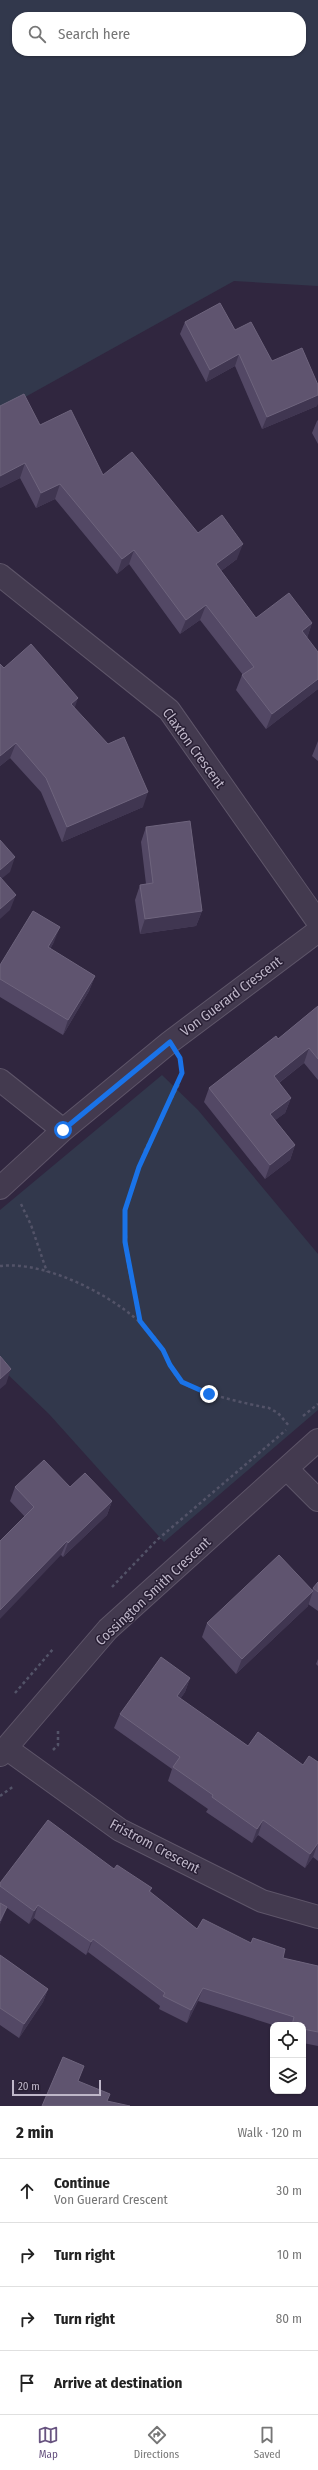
<!DOCTYPE html>
<meta charset="utf-8">
<style>
:root{--surface:#fff;--page:#f2f2f2;--text:#222;--muted:#767676;--line:#e0e0e0;--accent:#685480}
body{margin:0;font-family:"Fira Sans Condensed",sans-serif;background:var(--page);color:var(--text)}
.controls{position:absolute;right:12px;bottom:12px;display:grid;overflow:hidden;border-radius:8px;box-shadow:0 1px 3px #0004}
.controls button{width:36px;height:36px;display:grid;place-items:center;padding:0;border:0;border-bottom:1px solid var(--line);background:var(--surface);color:var(--text);font:20px sans-serif}
.scale{position:absolute;left:12px;bottom:10px;width:89px;box-sizing:border-box;padding-left:4px;border:2px solid #bfb7c9;border-top:0;font-size:11px;line-height:14px;white-space:nowrap;color:#bfb7c9;-webkit-text-stroke:3px #281f34;paint-order:stroke}
.stop{position:absolute;width:12px;height:12px;margin:-9px;border:3px solid #1a73e8;border-radius:50%;background:#fff}
.stop.end{background:#1a73e8;border-color:#fff;box-shadow:0 1px 4px #0008}
.list{margin:0;padding:0;list-style:none}
h2{display:flex;justify-content:space-between;align-items:center;height:52px;margin:0;padding:0 16px;font-size:17px}
h2 small{font-size:13px;font-weight:400;color:var(--muted)}
.list li{display:grid;grid-template-columns:26px 1fr auto;gap:12px;align-items:center;box-sizing:border-box;height:64px;padding:0 16px;border-top:1px solid var(--line)}
.list b{display:block;font-size:15px;white-space:nowrap}
.list p{margin:0;font-size:13px;white-space:nowrap;color:var(--muted)}
.list em{font-size:13px;font-style:normal;color:var(--muted)}
.icon{flex:none;width:22px;height:22px;fill:none;stroke:currentColor;stroke-width:2;stroke-linecap:round;stroke-linejoin:round}
.map{position:relative;flex:none;width:318px;height:2106px;overflow:hidden}
.search{position:absolute;background:var(--surface);box-shadow:0 1px 3px #0004;left:12px;right:12px;top:12px;height:44px;display:flex;align-items:center;gap:10px;box-sizing:border-box;padding:0 14px;border-radius:16px;color:var(--muted);font-size:15px}
.sheet{height:308px;background:var(--surface)}
nav{display:flex;justify-content:space-around;align-items:center;box-sizing:border-box;height:56px;border-top:1px solid var(--line);background:var(--surface);font-size:11px;color:var(--muted)}
nav a{display:grid;justify-items:center;gap:2px}
nav .on{color:var(--accent)}
.map>svg:first-child{display:block}
</style>
<div class="map">
<svg width="318" height="2106" viewBox="0 0 318 2106">
<rect width="100%" height="100%" fill="#30263f"/>
<path fill="#32384c" fill-rule="evenodd" d="M 0,0 L 318,0 L 318,286 L 234,281 L 0,411 ZM 17,17 L 301,17 L 301,51 L 17,51 Z
M 162,1075 L 198,1110 L 318,1254 L 318,1410 L 164,1542 L 49,1414 L 0,1367 L 0,1210 Z"/>
<g fill="none" stroke-linecap="round" stroke-linejoin="round">
<defs>
<path id="minor" d="M 0,575 L 169,710 L 318,922
M 0,1080 L 63,1130
M 0,1188 L 63,1130 L 170,1042 L 318,931
M 287,1469 L 318,1500
M 6,1748 L 120,1830 L 262,1901 L 318,1917
M 0,1755 L 108,1629 L 318,1440"/>
</defs>
<use href="#minor" stroke="#5e5569" stroke-width="24"/>
<path stroke="#535368" stroke-width="2.5" stroke-dasharray="3 3" stroke-linecap="butt" d="M 21,1204 L 31,1225 L 47,1272
M 0,1266 C 48,1260 126,1301 155,1338 C 165,1351 169,1371 182,1382 C 195,1392 251,1405 269,1408 L 278,1413 L 290,1427
M 140,1321 L 127,1260 L 125,1210 L 145,1150 L 179,1084 L 182,1067
M 303,1416 L 318,1404
M 112,1587 L 157,1540 L 286,1430
M 15,1693 L 54,1648
M 53,1750 L 58,1745 L 58,1729
M 0,1796 L 14,1786"/>
<use href="#minor" stroke="#433a4f" stroke-width="22"/>
</g>
<path fill="#534865" d="M 185,322 L 235,330 L 272,361 L 317,406 L 262,429 L 235,366 L 206,382 L 180,334 Z
M 318,420 L 318,444 L 312,433 L 317,421 Z
M 40,425 L 103,475 L 198,533 L 237,559 L 221,571 L 256,618 L 312,623 L 307,638 L 318,652 L 318,689 L 266,729 L 236,690 L 242,675 L 243,675 L 200,620 L 180,634 L 129,564 L 117,574 L 55,499 L 36,508 L 20,478 L 0,488 Z
M 0,664 L 4,668 L 74,707 L 143,807 L 62,842 L 41,792 L 10,758 L 0,766 Z
M 318,741 L 318,761 L 312,756 Z
M 146,827 L 202,911 L 196,926 L 140,934 L 135,900 L 140,885 L 146,884 L 141,842 Z
M 54,942 L 50,949 L 95,976 L 89,991 L 63,1035 L 0,997 L 0,965 Z
M 318,1006 L 318,1080 L 304,1063 L 279,1083 L 291,1098 L 285,1113 L 275,1120 L 295,1145 L 290,1160 L 265,1179 L 204,1102 L 209,1088 L 278,1039 Z
M 15,1487 L 70,1487 L 112,1501 L 107,1515 L 63,1557 L 10,1501 Z
M 318,1582 L 318,1611 L 308,1604 L 308,1606 L 236,1674 L 202,1637 L 207,1623 L 312,1590 L 313,1588 Z
M 318,1659 L 318,1666 L 316,1664 Z
M 190,1678 L 185,1692 L 180,1699 L 248,1746 L 303,1765 L 318,1762 L 318,1861 L 313,1857 L 305,1868 L 258,1835 L 252,1843 L 206,1812 L 208,1809 L 168,1781 L 172,1769 L 114,1728 L 120,1714 Z
M 114,1869 L 152,1888 L 150,1892 L 197,1929 L 283,1958 L 318,1966 L 318,2046 L 303,2043 L 303,2025 L 273,2025 L 198,2001 L 187,2023 L 159,2009 L 160,2006 L 88,1952 L 86,1955 L 34,1918 L 29,1924 L 6,1907 L 0,1924 L 0,1903 L 3,1905 L 0,1903 L 0,1883 Z
M 0,1955 L 48,1989 L 43,2002 L 19,2038 L 0,2025 Z"/>
<path fill="#403651" d="M 239,354 L 235,366 L 206,382 L 210,370 Z
M 318,395 L 318,404 L 317,406 L 262,429 L 267,417 Z
M 25,463 L 20,478 L 0,488 L 0,476 Z
M 60,484 L 55,499 L 36,508 L 41,493 Z
M 243,544 L 237,559 L 210,579 L 216,564 Z
M 134,550 L 129,564 L 117,574 L 122,559 Z
M 206,605 L 200,620 L 180,634 L 186,620 Z
M 312,623 L 307,638 L 302,631 Z
M 318,679 L 318,689 L 266,729 L 272,714 Z
M 78,698 L 73,713 L 71,704 Z
M 16,743 L 10,758 L 0,766 L 0,756 Z
M 148,792 L 143,807 L 62,842 L 67,827 Z
M 15,857 L 10,872 L 0,880 L 0,870 Z
M 16,895 L 10,910 L 0,919 L 0,909 Z
M 202,911 L 196,926 L 140,934 L 145,919 Z
M 60,927 L 54,942 L 42,962 L 48,947 Z
M 95,976 L 89,991 L 63,1035 L 68,1020 Z
M 309,1048 L 304,1063 L 268,1091 L 274,1076 Z
M 291,1098 L 285,1113 L 265,1128 L 270,1114 Z
M 295,1145 L 290,1160 L 265,1179 L 270,1165 Z
M 11,1369 L 6,1384 L 0,1389 L 0,1379 Z
M 112,1501 L 107,1515 L 63,1557 L 68,1543 Z
M 67,1541 L 61,1555 L 0,1619 L 0,1610 Z
M 313,1591 L 308,1606 L 236,1674 L 242,1659 Z
M 190,1678 L 185,1692 L 172,1711 L 177,1696 Z
M 263,1820 L 258,1835 L 252,1843 L 257,1829 Z
M 318,1843 L 313,1857 L 305,1868 L 310,1854 Z
M 38,1905 L 34,1918 L 29,1924 L 34,1911 Z
M 7,1907 L 2,1920 L 0,1924 L 0,1921 Z
M 93,1939 L 88,1952 L 86,1955 L 91,1942 Z
M 203,1988 L 198,2001 L 187,2023 L 191,2010 Z
M 48,1989 L 43,2002 L 19,2038 L 24,2024 Z"/>
<path fill="#5f546f" stroke="#6e647d" d="M 220,303 L 235,330 L 251,322 L 272,361 L 302,348 L 318,385 L 318,395 L 267,417 L 239,354 L 210,370 L 185,322 Z
M 24,394 L 40,425 L 71,410 L 103,475 L 132,452 L 198,533 L 222,515 L 243,544 L 216,564 L 256,618 L 289,593 L 312,623 L 302,631 L 318,652 L 318,679 L 272,714 L 242,675 L 254,667 L 206,605 L 186,620 L 134,550 L 122,559 L 60,484 L 41,493 L 25,463 L 0,476 L 0,406 Z
M 31,644 L 78,698 L 71,704 L 108,744 L 124,737 L 148,792 L 67,827 L 46,778 L 16,743 L 0,756 L 0,664 L 4,668 Z
M 190,821 L 202,911 L 145,919 L 140,885 L 153,883 L 146,827 Z
M 0,840 L 15,857 L 0,870 Z
M 0,877 L 16,895 L 0,909 Z
M 33,911 L 60,927 L 48,947 L 95,976 L 68,1020 L 0,979 L 0,965 Z
M 318,1006 L 318,1059 L 309,1048 L 274,1076 L 291,1098 L 270,1114 L 295,1145 L 270,1165 L 209,1088 L 276,1036 L 278,1039 Z
M 0,1356 L 11,1369 L 0,1379 Z
M 44,1460 L 70,1487 L 85,1473 L 112,1501 L 68,1543 L 67,1541 L 0,1610 L 0,1541 L 34,1507 L 15,1487 Z
M 279,1555 L 313,1591 L 242,1659 L 207,1623 Z
M 318,1582 L 318,1592 L 313,1588 Z
M 161,1657 L 190,1678 L 177,1696 L 248,1746 L 258,1732 L 303,1765 L 309,1756 L 318,1762 L 318,1843 L 310,1854 L 263,1820 L 257,1829 L 212,1797 L 213,1795 L 173,1767 L 180,1757 L 120,1714 Z
M 48,1820 L 114,1869 L 117,1865 L 152,1888 L 149,1891 L 197,1929 L 203,1919 L 251,1943 L 253,1938 L 285,1949 L 283,1958 L 318,1966 L 318,2032 L 303,2029 L 303,2025 L 292,2025 L 294,2017 L 203,1988 L 191,2010 L 163,1996 L 165,1993 L 93,1939 L 91,1942 L 38,1905 L 34,1911 L 0,1886 L 0,1883 Z
M 0,1903 L 7,1907 L 0,1921 Z
M 0,1955 L 48,1989 L 24,2024 L 0,2008 Z
M 63,2057 L 84,2066 L 78,2081 L 110,2094 L 107,2101 L 130,2106 L 42,2106 Z"/>
<g fill="none" stroke-linecap="round" stroke-linejoin="round">
<path stroke="#1a73e8" stroke-width="5" d="M 63,1130 L 170,1042 L 180,1058 L 182,1073 L 139,1167 L 125,1210 L 125,1242 L 140,1321 L 163,1350 L 170,1365 L 182,1382 L 209,1394"/>
</g>
<g text-anchor="middle" stroke-width="3" stroke-linejoin="round" paint-order="stroke">
<g font-size="14" fill="#bfb7c9" stroke="#281f34">
<text transform="translate(194 748) rotate(54)" y="5">Claxton Crescent</text>
<text transform="translate(231 996) rotate(-37)" y="5">Von Guerard Crescent</text>
<text transform="translate(153 1591) rotate(-43)" y="5">Cossington Smith Crescent</text>
<text transform="translate(155 1846) rotate(28)" y="5">Fristrom Crescent</text>
</g>
</g>
</svg>
<div class="controls">
<button><svg class="icon" aria-label="locate" viewBox="0 0 24 24"><circle cx="12" cy="12" r="6"/><path d="M12 2v4M12 18v4M2 12h4M18 12h4"/></svg></button>
<button><svg class="icon" aria-label="layers" viewBox="0 0 24 24"><path d="M12 4l9 5-9 5-9-5zM3 14l9 5 9-5"/></svg></button>
</div>
<div class="scale">20 m</div>
<div class="stop" style="left:63px;top:1130px"></div>
<div class="stop end" style="left:209px;top:1394px"></div>
<div class="search"><svg class="icon" aria-label="search" viewBox="0 0 24 24"><circle cx="10" cy="10" r="6"/><path d="M15 15l6 6"/></svg>Search here</div>
</div>
<section class="sheet">
<h2>2 min<small>Walk · 120 m</small></h2>
<ul class="list">
<li><svg class="icon" aria-label="ahead" viewBox="0 0 24 24"><path d="M12 20V5M6 11l6-6 6 6"/></svg><div><b>Continue</b><p>Von Guerard Crescent</p></div><em>30 m</em></li>
<li><svg class="icon" aria-label="right" viewBox="0 0 24 24"><path d="M7 20v-9h11M14 6l5 5-5 5"/></svg><div><b>Turn right</b></div><em>10 m</em></li>
<li><svg class="icon" aria-label="right" viewBox="0 0 24 24"><path d="M7 20v-9h11M14 6l5 5-5 5"/></svg><div><b>Turn right</b></div><em>80 m</em></li>
<li><svg class="icon" aria-label="arrive" viewBox="0 0 24 24"><path d="M6 21V4h12l-3 4 3 4H6"/></svg><div><b>Arrive at destination</b></div></li>
</ul>
</section>
<nav>
<a class="on"><svg class="icon" aria-label="map" viewBox="0 0 24 24"><path d="M3 6l6-2 6 2 6-2v14l-6 2-6-2-6 2zM9 4v14M15 6v14"/></svg>Map</a>
<a><svg class="icon" aria-label="directions" viewBox="0 0 24 24"><path d="M12 3l9 9-9 9-9-9zM9 14v-3h6M13 9l2 2-2 2"/></svg>Directions</a>
<a><svg class="icon" aria-label="saved" viewBox="0 0 24 24"><path d="M7 4h10v16l-5-4-5 4z"/></svg>Saved</a>
</nav>
